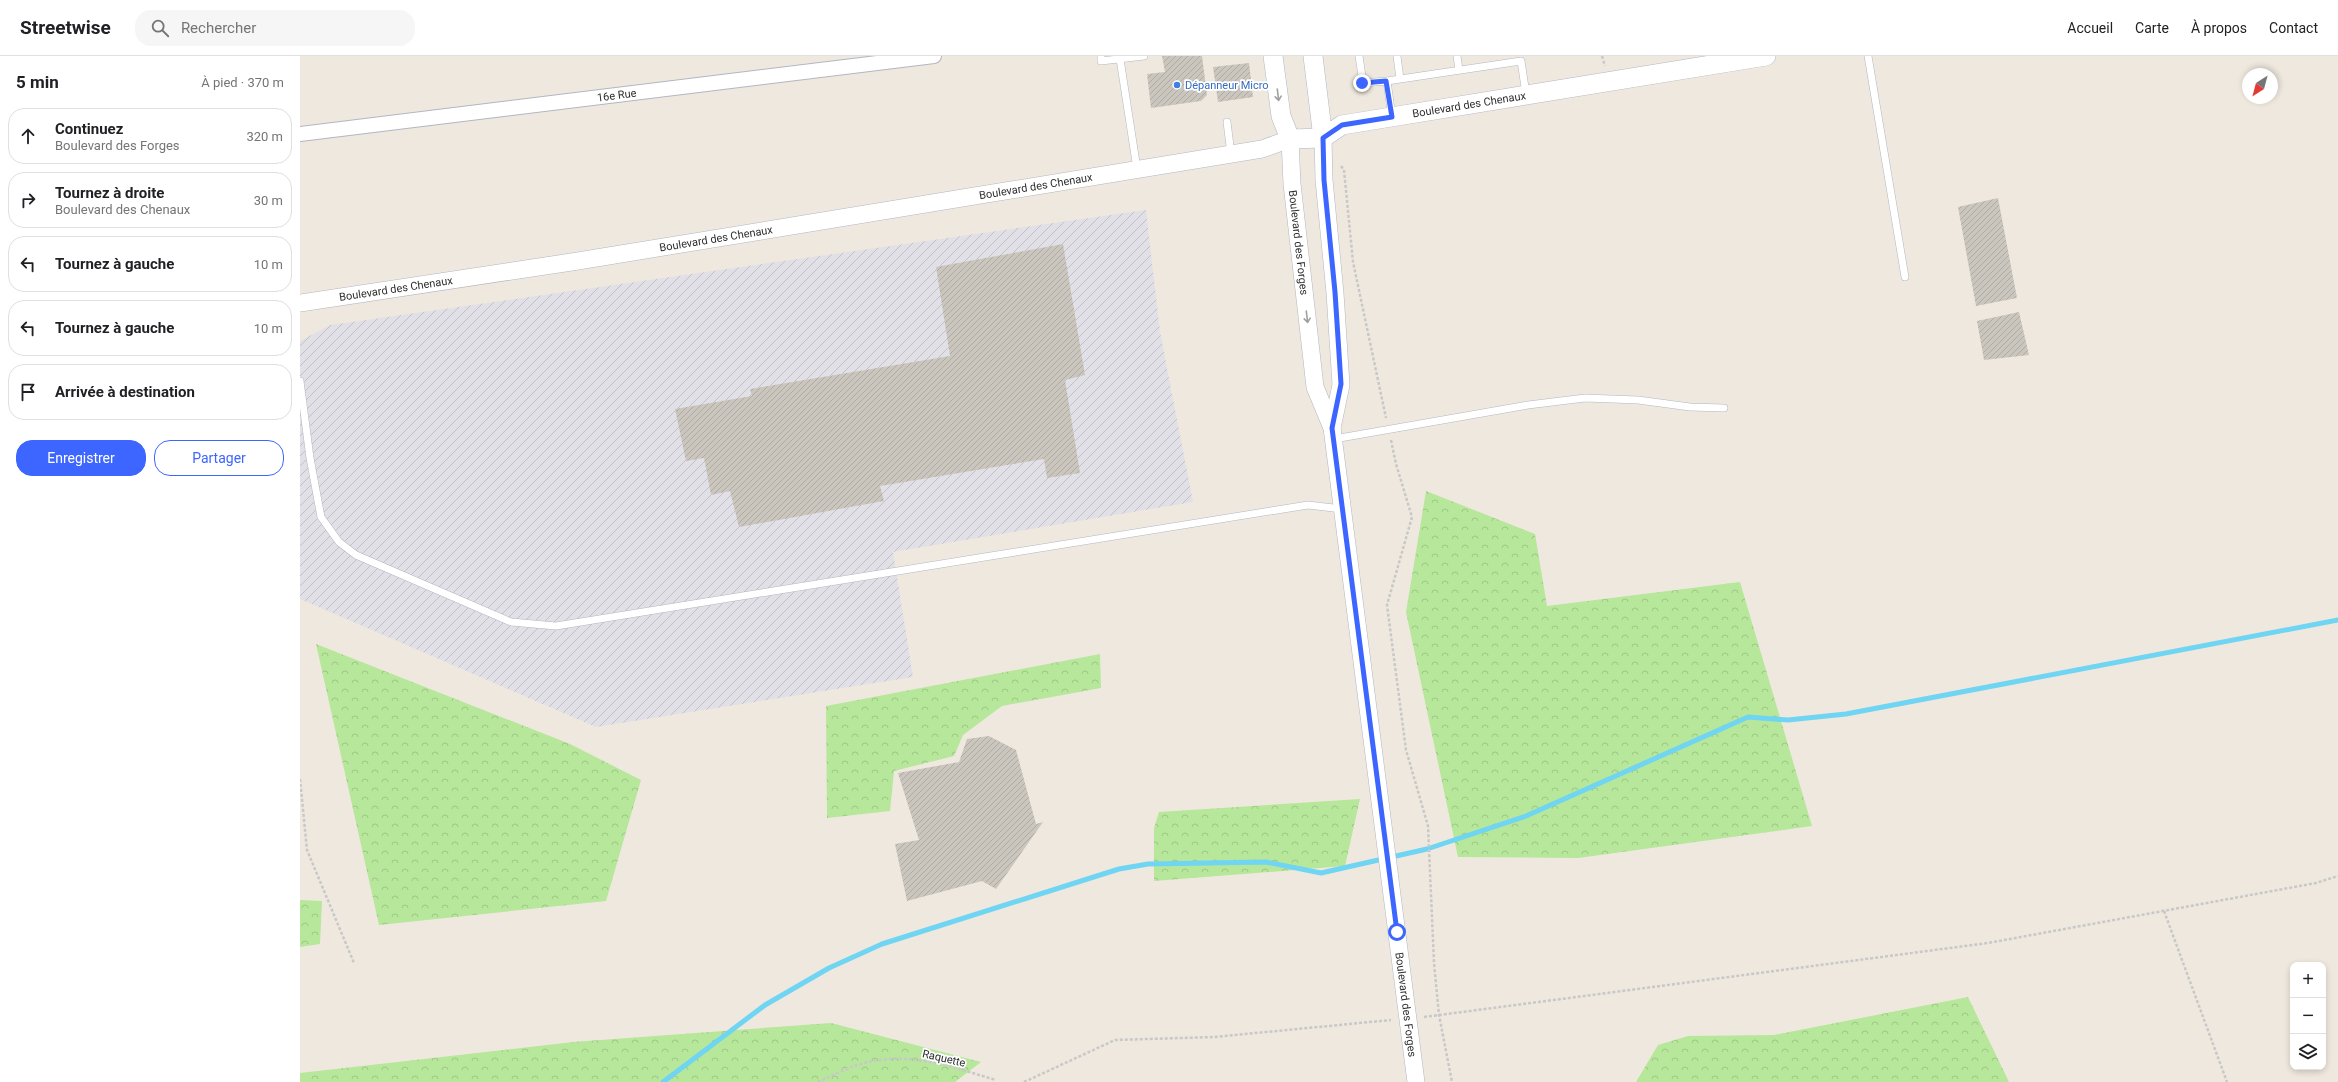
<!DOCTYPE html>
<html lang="fr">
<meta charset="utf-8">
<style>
:root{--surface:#fff;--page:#f6f6f6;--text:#202124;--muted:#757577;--line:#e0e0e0;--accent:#3c66ff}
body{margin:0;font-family:Roboto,sans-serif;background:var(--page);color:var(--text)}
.controls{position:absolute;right:12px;bottom:12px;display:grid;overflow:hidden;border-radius:8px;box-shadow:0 2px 6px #0003}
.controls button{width:36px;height:36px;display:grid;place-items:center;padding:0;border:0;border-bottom:1px solid var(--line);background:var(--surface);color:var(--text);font:20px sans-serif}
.compass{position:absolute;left:1942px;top:12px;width:36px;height:36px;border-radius:50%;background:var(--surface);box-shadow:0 2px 6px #0003;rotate:216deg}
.stop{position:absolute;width:12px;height:12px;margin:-9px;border:3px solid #3c66ff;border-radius:50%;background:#fff}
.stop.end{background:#3c66ff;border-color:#fff;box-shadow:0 1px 4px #0008}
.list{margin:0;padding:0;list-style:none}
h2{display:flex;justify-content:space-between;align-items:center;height:52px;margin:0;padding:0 16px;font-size:17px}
h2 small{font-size:13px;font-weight:400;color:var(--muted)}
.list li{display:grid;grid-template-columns:26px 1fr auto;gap:12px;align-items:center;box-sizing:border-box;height:56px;margin:0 8px 8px;padding:0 8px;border:1px solid var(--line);border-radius:16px}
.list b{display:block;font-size:15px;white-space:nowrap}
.list p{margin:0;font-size:13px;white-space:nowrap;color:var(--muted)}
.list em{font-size:13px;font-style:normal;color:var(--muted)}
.actions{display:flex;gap:8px;padding:12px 16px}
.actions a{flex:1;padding:9px 0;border:1px solid var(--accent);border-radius:16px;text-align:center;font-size:14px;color:var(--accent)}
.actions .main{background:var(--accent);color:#fff}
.icon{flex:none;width:22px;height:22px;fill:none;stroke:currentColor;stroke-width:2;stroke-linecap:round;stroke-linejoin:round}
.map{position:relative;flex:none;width:2038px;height:1026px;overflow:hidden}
header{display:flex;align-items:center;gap:24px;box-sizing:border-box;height:56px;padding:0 20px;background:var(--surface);border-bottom:1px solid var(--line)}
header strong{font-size:19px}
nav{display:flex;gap:22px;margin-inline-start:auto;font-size:14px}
.search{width:280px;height:36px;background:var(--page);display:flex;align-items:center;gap:10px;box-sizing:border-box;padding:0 14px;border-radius:16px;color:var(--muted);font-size:15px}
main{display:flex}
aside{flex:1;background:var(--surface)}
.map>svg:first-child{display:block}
</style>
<header>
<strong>Streetwise</strong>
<div class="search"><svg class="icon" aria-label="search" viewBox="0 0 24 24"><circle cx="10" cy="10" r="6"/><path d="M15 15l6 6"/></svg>Rechercher</div>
<nav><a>Accueil</a><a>Carte</a><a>À propos</a><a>Contact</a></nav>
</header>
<main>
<aside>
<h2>5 min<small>À pied · 370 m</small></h2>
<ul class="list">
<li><svg class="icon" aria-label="ahead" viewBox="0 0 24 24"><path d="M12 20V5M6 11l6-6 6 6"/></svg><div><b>Continuez</b><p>Boulevard des Forges</p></div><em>320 m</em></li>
<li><svg class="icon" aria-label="right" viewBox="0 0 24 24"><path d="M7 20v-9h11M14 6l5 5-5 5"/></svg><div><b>Tournez à droite</b><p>Boulevard des Chenaux</p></div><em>30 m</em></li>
<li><svg class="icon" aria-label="left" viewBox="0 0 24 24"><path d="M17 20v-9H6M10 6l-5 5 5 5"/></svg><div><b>Tournez à gauche</b></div><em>10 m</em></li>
<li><svg class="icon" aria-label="left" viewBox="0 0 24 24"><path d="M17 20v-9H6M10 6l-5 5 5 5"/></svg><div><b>Tournez à gauche</b></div><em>10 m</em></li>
<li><svg class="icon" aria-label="arrive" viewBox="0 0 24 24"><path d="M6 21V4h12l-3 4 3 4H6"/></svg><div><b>Arrivée à destination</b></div></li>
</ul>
<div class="actions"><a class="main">Enregistrer</a><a>Partager</a></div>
</aside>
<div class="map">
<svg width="2038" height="1026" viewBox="0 0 2038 1026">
<defs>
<pattern id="industrial-furrows" width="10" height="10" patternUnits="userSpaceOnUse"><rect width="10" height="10" fill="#e2e0e7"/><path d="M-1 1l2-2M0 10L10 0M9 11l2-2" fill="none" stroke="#c2c0c6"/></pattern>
<pattern id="forest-crowns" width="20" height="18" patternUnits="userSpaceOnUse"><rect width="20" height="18" fill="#b7e79a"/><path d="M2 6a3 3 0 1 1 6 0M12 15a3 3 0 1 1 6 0" fill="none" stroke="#9ec685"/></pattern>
<pattern id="building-hatch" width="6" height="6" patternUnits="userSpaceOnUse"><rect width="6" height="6" fill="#cbc6bd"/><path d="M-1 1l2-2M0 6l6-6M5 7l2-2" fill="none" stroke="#afaaa3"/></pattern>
</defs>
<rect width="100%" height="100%" fill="#efe8df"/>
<path fill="url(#industrial-furrows)" d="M 846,154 L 860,276 L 893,446 L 593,496 L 613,621 L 296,671 L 0,543 L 0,285 L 30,269 Z"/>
<path fill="url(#forest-crowns)" d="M 1126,435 L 1235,478 L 1247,550 L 1440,526 L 1512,770 L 1278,802 L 1158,801 L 1106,556 Z
M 16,588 L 270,688 L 341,724 L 306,845 L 79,869 Z
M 800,598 L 801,632 L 702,650 L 663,679 L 654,700 L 594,715 L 590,755 L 527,762 L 526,650 Z
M 1060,743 L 1045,810 L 854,825 L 854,772 L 859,756 Z
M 0,844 L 22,845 L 20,888 L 0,891 Z
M 1668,941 L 1709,1026 L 1336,1026 L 1358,989 L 1388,980 L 1474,979 Z
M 531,967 L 681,1006 L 655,1026 L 0,1026 L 0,1017 L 273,986 Z"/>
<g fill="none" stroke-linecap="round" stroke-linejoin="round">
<path stroke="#6fd5f3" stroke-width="5" d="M 363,1026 L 465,949 L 529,912 L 582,888 L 819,813 L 848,808 L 966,806 L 1021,817 L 1127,793 L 1226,760 L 1448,661 L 1488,664 L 1546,658 L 2038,564"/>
</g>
<path fill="url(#building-hatch)" d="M 862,0 L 902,0 L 907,39 L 901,45 L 851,52 L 847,18 L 865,16 Z
M 949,7 L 953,41 L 918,46 L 913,11 Z
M 1698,142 L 1717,242 L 1676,250 L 1658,151 Z
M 763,188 L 785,319 L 765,324 L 780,417 L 747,422 L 744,403 L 580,430 L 584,445 L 439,471 L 430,435 L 411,439 L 404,402 L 386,405 L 375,353 L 452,340 L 450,333 L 650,300 L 636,211 Z
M 1719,256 L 1729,299 L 1684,304 L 1677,265 Z
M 689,680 L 716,694 L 736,768 L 743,766 L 696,833 L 682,825 L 607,845 L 595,788 L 619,784 L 598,717 L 659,706 L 667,683 Z"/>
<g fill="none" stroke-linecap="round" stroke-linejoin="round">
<defs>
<path id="service" d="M 801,0 L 801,5 L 844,0
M 1059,0 L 1063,27 L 1087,25
M 1097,0 L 1100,23
M 1157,0 L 1159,14
M 1568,0 L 1605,221
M 820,3 L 837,113
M 1092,61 L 1087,25 L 1221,5 L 1226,38
M 927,66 L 931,98
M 0,325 L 10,402 L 21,461 L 39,486 L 56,499 L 211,566 L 256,570 L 1008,449 L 1042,453
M 1034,383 L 1228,349 L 1285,342 L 1338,344 L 1390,351 L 1424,352"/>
<g id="minor">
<path id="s1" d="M 0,78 L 634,0"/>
</g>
<g id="tertiary">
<path d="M 1023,82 L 1024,124 L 1035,237 L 1041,329 L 1032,372"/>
<path id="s2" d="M 0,247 L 278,205 L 962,93 L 990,83 L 992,128 L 1015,331 L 1032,372 L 1116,1026"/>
</g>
<g id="secondary">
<path id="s3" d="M 973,0 L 981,60 L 990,83 L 1023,82 L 1042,69 L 1466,0"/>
<path d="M 1013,0 L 1023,82"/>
</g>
</defs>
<use href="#service" stroke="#b3b6c1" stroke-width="8"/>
<use href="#minor" stroke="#b3b6c1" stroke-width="16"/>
<use href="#tertiary" stroke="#b3b6c1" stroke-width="18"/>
<use href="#secondary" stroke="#b3b6c1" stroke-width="20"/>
<path stroke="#c8c8c8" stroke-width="2.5" stroke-dasharray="3 2" stroke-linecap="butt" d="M 1302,0 L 1305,10
M 1041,110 L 1044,114 L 1053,206 L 1086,362
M 1091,384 L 1096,408 L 1112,461 L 1087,549 L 1106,694 L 1128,770 L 1134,907 L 1139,959 L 1152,1026
M 0,723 L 7,794 L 54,907
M 1864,855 L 1927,1026
M 1124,961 L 1688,887 L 2016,827 L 2038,820
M 518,1026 C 532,1020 546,1012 561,1008 C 608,994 651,1011 696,1024
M 724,1026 L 815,984 L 914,981 L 1091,964"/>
<use href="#service" stroke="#fff" stroke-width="7"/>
<use href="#minor" stroke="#fff" stroke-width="14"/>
<use href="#tertiary" stroke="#fff" stroke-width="17"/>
<use href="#secondary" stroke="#fff" stroke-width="19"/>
</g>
<defs><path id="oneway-shaft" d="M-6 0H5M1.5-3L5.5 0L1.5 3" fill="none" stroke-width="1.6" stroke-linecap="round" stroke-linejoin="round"/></defs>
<g stroke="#a0a0a0">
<use href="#oneway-shaft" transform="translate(978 39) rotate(83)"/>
<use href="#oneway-shaft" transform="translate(1007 261) rotate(83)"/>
</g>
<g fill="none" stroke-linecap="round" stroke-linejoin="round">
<path stroke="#3c66ff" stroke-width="5" d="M 1062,27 L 1086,25 L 1092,61 L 1042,69 L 1023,82 L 1024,124 L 1035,236 L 1041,328 L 1032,372 L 1097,876"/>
</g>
<circle fill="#3f7fe0" stroke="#fff" stroke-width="1.5" cx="877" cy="29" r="4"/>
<g text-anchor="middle" stroke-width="3.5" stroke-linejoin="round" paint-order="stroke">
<g font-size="11" fill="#366cbe" stroke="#fff" text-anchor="start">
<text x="885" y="33">Dépanneur Micro</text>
</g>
<g font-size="11" fill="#2d2d2d" stroke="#fff">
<text dy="4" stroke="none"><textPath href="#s1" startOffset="319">16e Rue</textPath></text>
<text dy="4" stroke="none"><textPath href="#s3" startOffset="270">Boulevard des Chenaux</textPath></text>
<text dy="4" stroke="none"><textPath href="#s2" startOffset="745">Boulevard des Chenaux</textPath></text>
<text dy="4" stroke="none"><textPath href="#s2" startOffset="421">Boulevard des Chenaux</textPath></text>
<text dy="4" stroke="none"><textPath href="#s2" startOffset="1108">Boulevard des Forges</textPath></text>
<text dy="4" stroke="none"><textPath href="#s2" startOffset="97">Boulevard des Chenaux</textPath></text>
<text dy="4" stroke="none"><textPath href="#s2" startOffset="1879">Boulevard des Forges</textPath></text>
<text transform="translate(644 1002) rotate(13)" y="4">Raquette</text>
</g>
</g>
</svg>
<div class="controls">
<button>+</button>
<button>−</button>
<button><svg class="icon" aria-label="layers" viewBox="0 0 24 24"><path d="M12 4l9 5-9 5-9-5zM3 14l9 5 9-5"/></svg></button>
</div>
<svg class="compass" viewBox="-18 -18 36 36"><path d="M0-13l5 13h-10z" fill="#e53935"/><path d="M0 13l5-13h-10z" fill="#757577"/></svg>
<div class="stop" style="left:1097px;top:876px"></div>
<div class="stop end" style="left:1062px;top:27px"></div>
</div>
</main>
